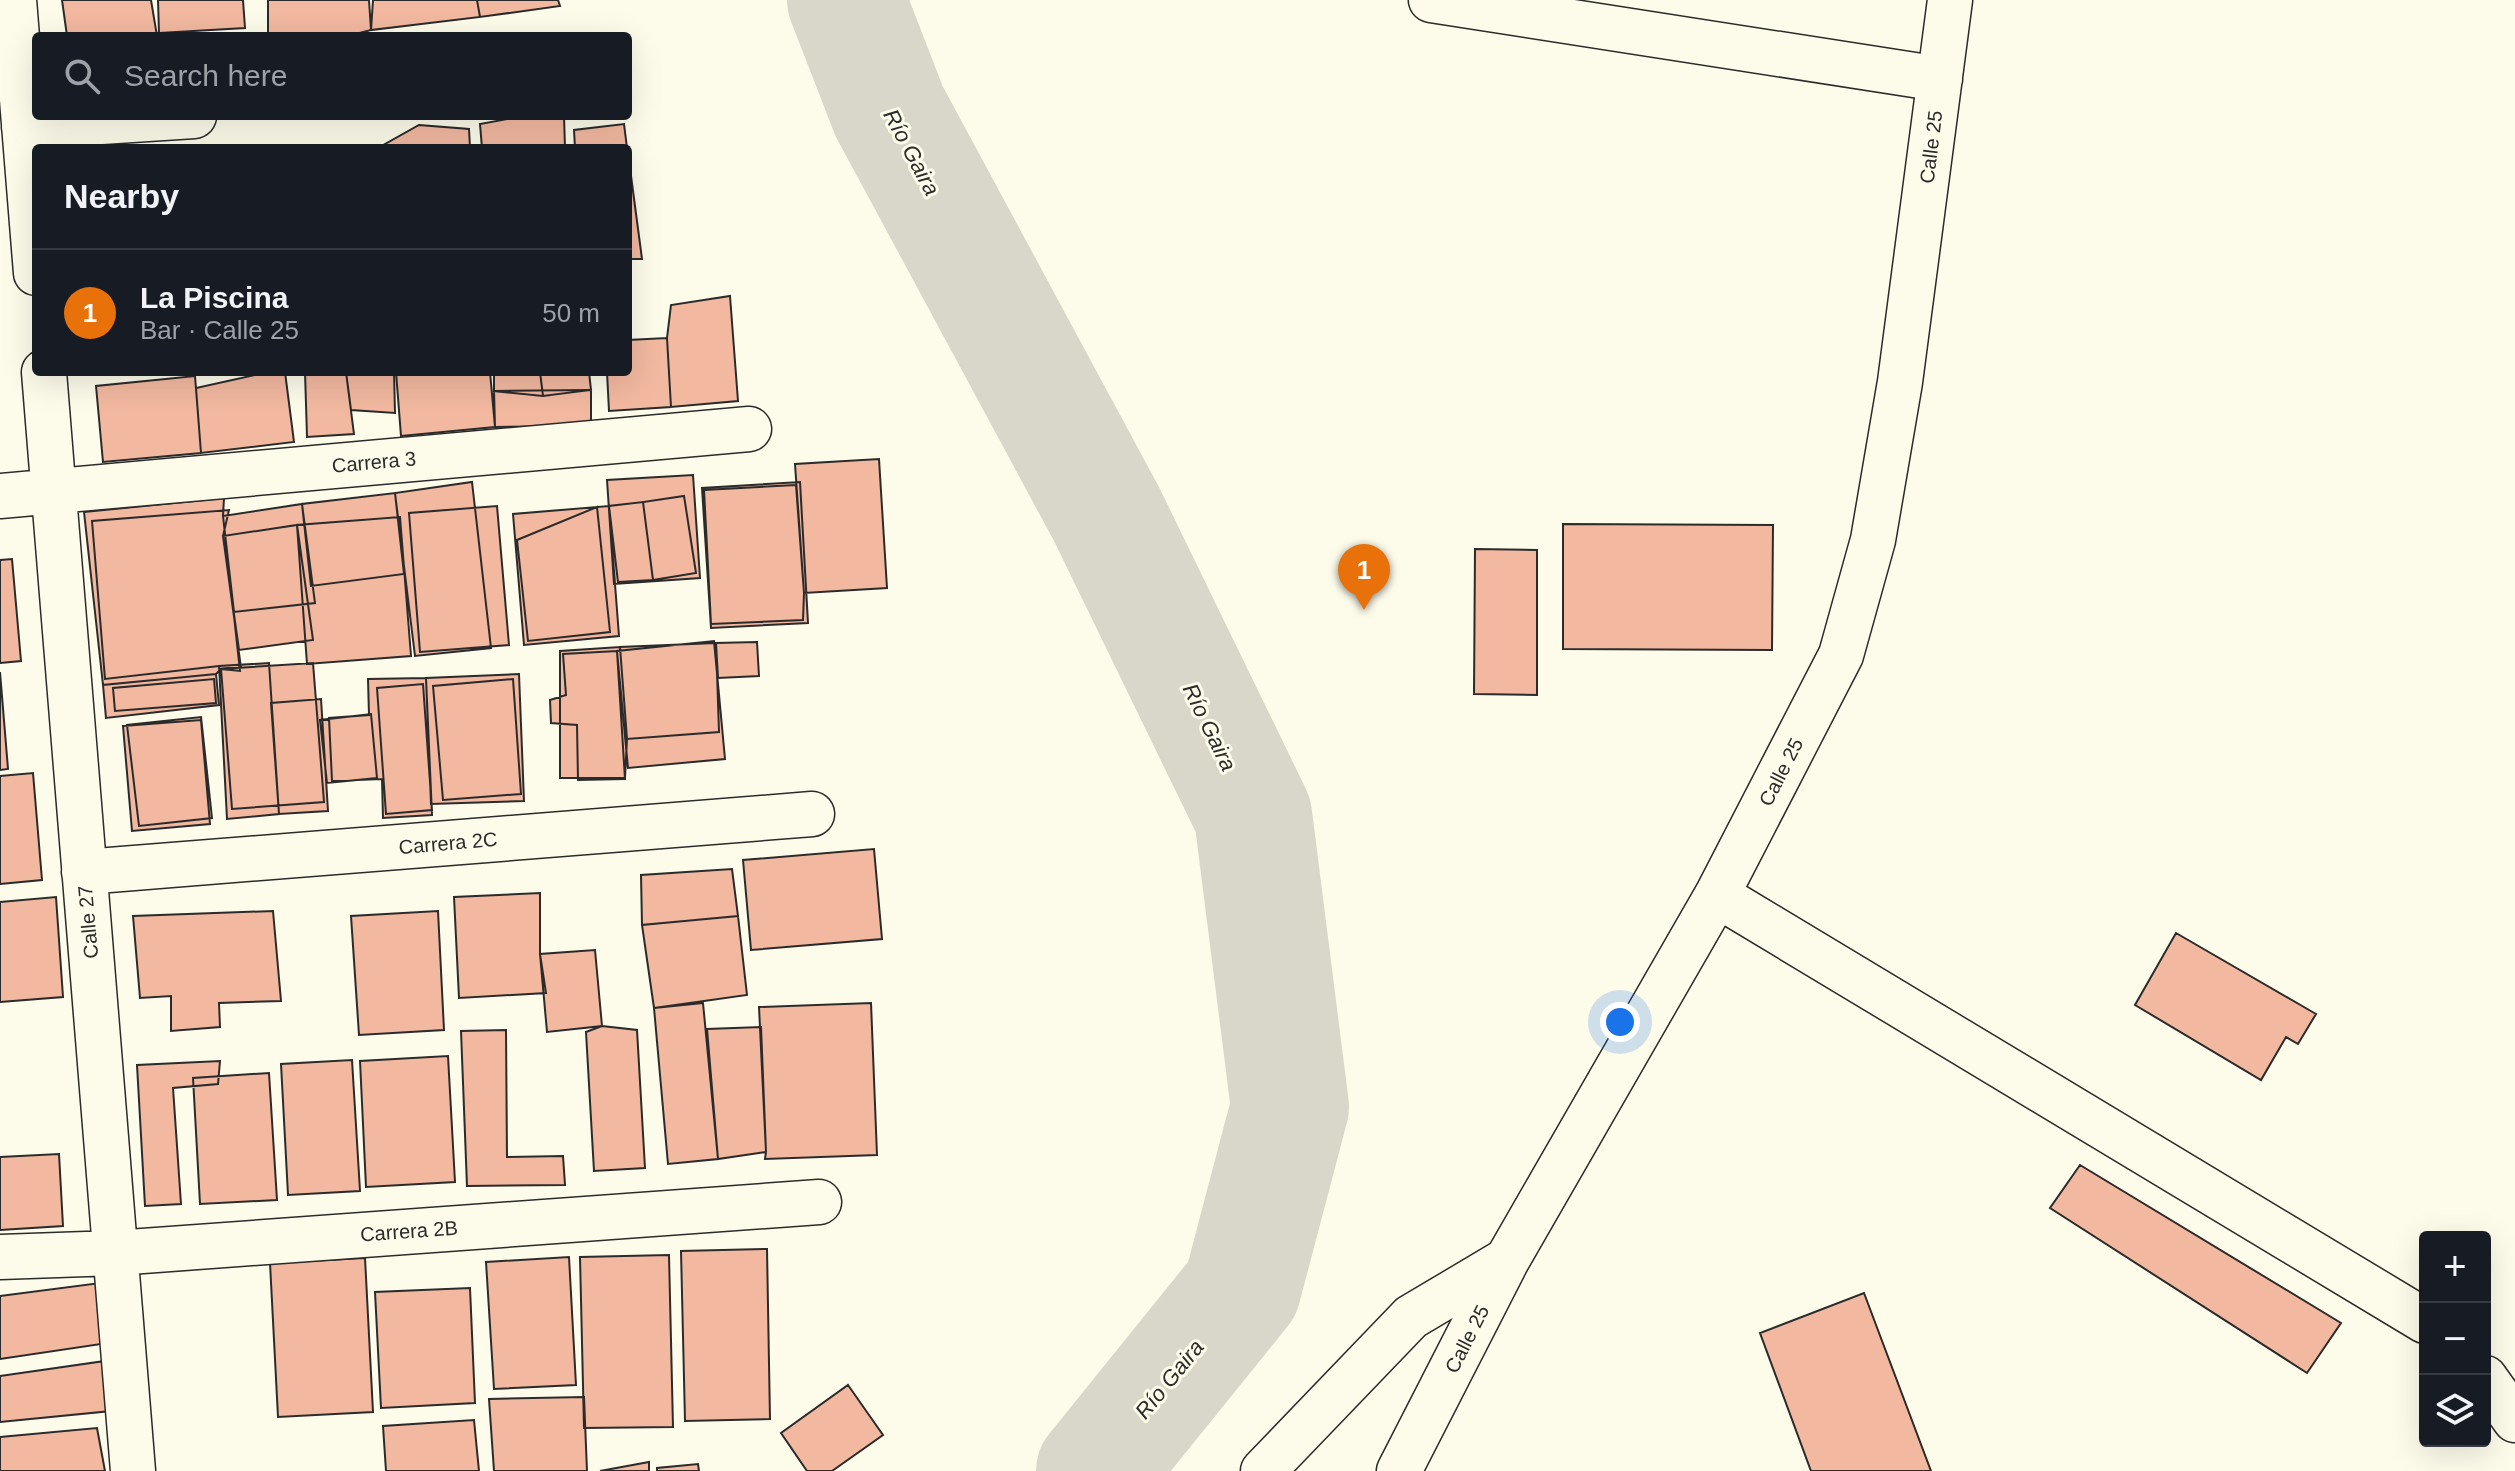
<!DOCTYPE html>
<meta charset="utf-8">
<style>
:root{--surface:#171b24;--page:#242831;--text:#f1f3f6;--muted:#9ea1a6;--line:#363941;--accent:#b45309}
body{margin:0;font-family:Arial,sans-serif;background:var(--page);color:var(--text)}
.controls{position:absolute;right:24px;bottom:24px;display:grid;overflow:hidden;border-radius:8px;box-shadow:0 8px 32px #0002}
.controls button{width:72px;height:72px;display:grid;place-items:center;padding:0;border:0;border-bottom:2px solid var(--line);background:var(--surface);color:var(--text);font:40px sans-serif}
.you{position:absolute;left:1620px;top:1022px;width:28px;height:28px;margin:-20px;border:6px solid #fff;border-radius:50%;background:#1a73e8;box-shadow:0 0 0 12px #1a73e833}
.badge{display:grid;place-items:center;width:52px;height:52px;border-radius:50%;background:var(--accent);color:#fff;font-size:26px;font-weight:700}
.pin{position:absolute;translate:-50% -66px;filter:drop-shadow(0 2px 4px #0008)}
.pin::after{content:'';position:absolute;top:42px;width:28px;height:24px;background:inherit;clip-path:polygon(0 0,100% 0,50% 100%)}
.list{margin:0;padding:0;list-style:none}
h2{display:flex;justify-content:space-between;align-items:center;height:104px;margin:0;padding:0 32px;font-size:34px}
h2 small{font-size:26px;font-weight:400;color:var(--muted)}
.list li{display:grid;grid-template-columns:52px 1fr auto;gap:24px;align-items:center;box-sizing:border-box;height:128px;padding:0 32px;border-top:2px solid var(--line)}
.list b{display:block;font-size:30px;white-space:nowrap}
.list p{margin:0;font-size:26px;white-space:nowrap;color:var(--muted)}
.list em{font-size:26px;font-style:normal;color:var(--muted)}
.icon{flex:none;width:44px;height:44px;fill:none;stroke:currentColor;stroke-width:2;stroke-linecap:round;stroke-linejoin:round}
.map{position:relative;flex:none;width:2515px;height:1471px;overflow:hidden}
.search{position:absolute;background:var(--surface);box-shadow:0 8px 32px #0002;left:32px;top:32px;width:600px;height:88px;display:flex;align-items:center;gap:20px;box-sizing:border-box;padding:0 28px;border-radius:8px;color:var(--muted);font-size:30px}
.panel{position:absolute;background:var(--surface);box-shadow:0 8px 32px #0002;left:32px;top:144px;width:600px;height:232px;border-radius:8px}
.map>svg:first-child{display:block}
</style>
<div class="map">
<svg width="2515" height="1471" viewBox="0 0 2515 1471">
<rect width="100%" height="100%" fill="#fdfbea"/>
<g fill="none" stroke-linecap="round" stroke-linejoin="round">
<path stroke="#d8d7c9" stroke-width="118" d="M 846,0 L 889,111 L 1107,515 L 1253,815 L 1290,1107 L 1242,1289 L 1095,1471"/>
</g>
<path fill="#f2b8a0" stroke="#2b2b2b" stroke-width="2" d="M 62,0 L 151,0 L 157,36 L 67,36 Z
M 158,0 L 243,0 L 245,28 L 159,33 Z
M 268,0 L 369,0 L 371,30 L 348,36 L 268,36 Z
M 373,0 L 477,0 L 480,17 L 371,30 Z
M 477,0 L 558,0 L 560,6 L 480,17 Z
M 523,116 L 564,116 L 565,148 L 482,148 L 480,124 Z
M 624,124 L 627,148 L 575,148 L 574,130 Z
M 419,125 L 469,129 L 470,148 L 378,148 Z
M 628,153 L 642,259 L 628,259 Z
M 730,296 L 738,401 L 671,407 L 667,338 L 671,305 Z
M 667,338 L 671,407 L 609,411 L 607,372 L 628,372 L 628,340 Z
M 268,372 L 285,372 L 294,442 L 201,453 L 196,388 Z
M 305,372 L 346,372 L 354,434 L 307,437 Z
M 346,372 L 394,372 L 395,413 L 351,410 Z
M 396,372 L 490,372 L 495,427 L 401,436 Z
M 494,372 L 540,372 L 543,396 L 494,391 Z
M 540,372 L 589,372 L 591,390 L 543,396 Z
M 195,376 L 201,453 L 103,462 L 96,386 Z
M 591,390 L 591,426 L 495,427 L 494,391 Z
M 879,459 L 887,588 L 804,593 L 795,464 Z
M 693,475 L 700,578 L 614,584 L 607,480 Z
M 472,482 L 491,648 L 415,656 L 395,493 Z
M 800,482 L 808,623 L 711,628 L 702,488 Z
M 796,485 L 804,593 L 803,620 L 711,624 L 704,490 Z
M 395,493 L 404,574 L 311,586 L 302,504 Z
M 684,496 L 696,573 L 653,580 L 643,502 Z
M 224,498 L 223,516 L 240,671 L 221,669 L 216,674 L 103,685 L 84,512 Z
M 643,502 L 653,580 L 618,582 L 609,506 Z
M 302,504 L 315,603 L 234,612 L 223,516 Z
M 497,506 L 509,645 L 420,652 L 409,513 Z
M 609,506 L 619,636 L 524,645 L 513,514 Z
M 597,507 L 610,632 L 528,641 L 517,540 Z
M 229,510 L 223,536 L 241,668 L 219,666 L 105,679 L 92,521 Z
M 400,517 L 411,656 L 307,664 L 297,525 Z
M 1563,524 L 1773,525 L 1772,650 L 1563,649 Z
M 297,525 L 313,640 L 239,650 L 223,536 Z
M 1475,549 L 1537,550 L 1537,695 L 1474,694 Z
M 12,559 L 21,661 L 0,663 L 0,560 Z
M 714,641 L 725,759 L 628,768 L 617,651 Z
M 757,642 L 759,676 L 718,678 L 716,643 Z
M 716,643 L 719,732 L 627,739 L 620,647 Z
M 620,647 L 627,739 L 625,778 L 560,778 L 560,651 Z
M 617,651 L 625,779 L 578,780 L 577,725 L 551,723 L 550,700 L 566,695 L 563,654 Z
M 269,663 L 279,814 L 227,819 L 219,666 Z
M 313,663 L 324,802 L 232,809 L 221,669 Z
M 0,672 L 8,769 L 0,770 Z
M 216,674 L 219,705 L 106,718 L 103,685 Z
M 519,674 L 524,801 L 431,804 L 426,678 Z
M 426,678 L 432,815 L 383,818 L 382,779 L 332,781 L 329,718 L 369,715 L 368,679 Z
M 214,679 L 216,703 L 115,711 L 113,688 Z
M 513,679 L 521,794 L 443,800 L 433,686 Z
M 423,684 L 432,810 L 386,814 L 377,688 Z
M 321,699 L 328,811 L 279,814 L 271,703 Z
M 371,714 L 377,778 L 327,783 L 320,720 Z
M 201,717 L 212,818 L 139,826 L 127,725 Z
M 201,720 L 210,824 L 132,831 L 123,726 Z
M 33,773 L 42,880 L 0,884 L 0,776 Z
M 874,849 L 882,939 L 751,950 L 743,860 Z
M 732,869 L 738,916 L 642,925 L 641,875 Z
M 540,893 L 540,954 L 546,993 L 459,998 L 454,897 Z
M 56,897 L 63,997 L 0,1002 L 0,902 Z
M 273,911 L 281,1001 L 219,1003 L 220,1027 L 171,1031 L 171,996 L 140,998 L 133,916 Z
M 438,911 L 444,1030 L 359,1035 L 351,916 Z
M 738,916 L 747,995 L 654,1008 L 642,925 Z
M 2176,933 L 2316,1014 L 2298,1044 L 2286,1037 L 2261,1080 L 2135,1005 Z
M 595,950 L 602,1026 L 547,1032 L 540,954 Z
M 703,1003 L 718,1159 L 668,1164 L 654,1008 Z
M 871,1003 L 877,1155 L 765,1159 L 766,1152 L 759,1007 Z
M 602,1026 L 637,1030 L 645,1168 L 594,1171 L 586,1032 Z
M 761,1027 L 766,1152 L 718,1159 L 707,1029 Z
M 506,1030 L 507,1157 L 563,1156 L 565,1185 L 467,1186 L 461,1031 Z
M 448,1056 L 455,1182 L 366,1187 L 360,1061 Z
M 352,1060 L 360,1191 L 288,1195 L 281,1064 Z
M 220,1061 L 218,1084 L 173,1088 L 181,1204 L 145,1206 L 137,1065 Z
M 269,1073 L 277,1200 L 200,1204 L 193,1078 Z
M 59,1154 L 63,1226 L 0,1230 L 0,1157 Z
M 2080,1165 L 2341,1323 L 2307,1373 L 2050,1208 Z
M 767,1249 L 770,1419 L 685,1421 L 681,1251 Z
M 669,1255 L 673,1427 L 584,1428 L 580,1257 Z
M 569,1257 L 576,1385 L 494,1389 L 486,1262 Z
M 365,1258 L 373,1412 L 278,1417 L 270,1263 Z
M 100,1283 L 108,1343 L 0,1359 L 0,1296 Z
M 470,1288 L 475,1403 L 381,1408 L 375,1292 Z
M 1864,1293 L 1931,1471 L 1811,1471 L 1760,1333 Z
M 105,1361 L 111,1411 L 0,1422 L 0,1376 Z
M 848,1385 L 883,1435 L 832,1471 L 807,1471 L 781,1433 Z
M 584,1397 L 587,1471 L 494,1471 L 489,1399 Z
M 474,1420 L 479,1471 L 386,1471 L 383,1426 Z
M 97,1428 L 105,1471 L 0,1471 L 0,1437 Z
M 649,1462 L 649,1471 L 600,1471 Z
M 698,1464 L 699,1471 L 657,1471 L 657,1468 Z"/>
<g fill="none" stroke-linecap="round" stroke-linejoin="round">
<defs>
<path id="minor" d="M 14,0 L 36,273
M 1431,0 L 1940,79
M 24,127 L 194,116
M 44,372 L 133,1471
M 0,496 L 749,429
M 84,872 L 812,814
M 1717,895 L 2425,1321
M 0,1257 L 115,1253 L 819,1202
M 2485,1378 L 2515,1420
M 1263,1471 L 1411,1317 L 1507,1260
M 1399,1471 L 1507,1260 L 1717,895 L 1841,655 L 1873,540 L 1900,382 L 1950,0"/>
</defs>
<use href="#minor" stroke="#2b2b2b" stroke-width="47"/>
<use href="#minor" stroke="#fdfbea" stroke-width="44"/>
</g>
<g text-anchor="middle" stroke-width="6" stroke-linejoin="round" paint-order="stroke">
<g font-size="20" fill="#2b2b2b" stroke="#fdfbea">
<text transform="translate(1931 147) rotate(-83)" y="7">Calle 25</text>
<text transform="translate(374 462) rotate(-5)" y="7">Carrera 3</text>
<text transform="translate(1781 772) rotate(-63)" y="7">Calle 25</text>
<text transform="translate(448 843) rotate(-5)" y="7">Carrera 2C</text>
<text transform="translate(88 922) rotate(-95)" y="7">Calle 27</text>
<text transform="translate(409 1231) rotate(-4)" y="7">Carrera 2B</text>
<text transform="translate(1467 1339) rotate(-63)" y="7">Calle 25</text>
</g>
<g font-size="22" font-style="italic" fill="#2b2b2b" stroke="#fdfbea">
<text transform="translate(912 152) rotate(62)" y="8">Río Gaira</text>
<text transform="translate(1210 727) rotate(64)" y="8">Río Gaira</text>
<text transform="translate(1169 1379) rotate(-51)" y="8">Río Gaira</text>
</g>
</g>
</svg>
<div class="controls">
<button>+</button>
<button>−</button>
<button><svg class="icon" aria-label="layers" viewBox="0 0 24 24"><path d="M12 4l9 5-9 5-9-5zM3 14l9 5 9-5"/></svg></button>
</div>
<div class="you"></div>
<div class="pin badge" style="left:1364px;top:610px;background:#e8710a">1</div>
<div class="search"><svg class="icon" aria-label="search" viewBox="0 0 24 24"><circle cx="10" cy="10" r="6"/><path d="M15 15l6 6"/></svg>Search here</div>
<section class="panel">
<h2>Nearby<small></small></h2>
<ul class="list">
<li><span class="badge" style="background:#e8710a">1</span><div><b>La Piscina</b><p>Bar · Calle 25</p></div><em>50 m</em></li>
</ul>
</section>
</div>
